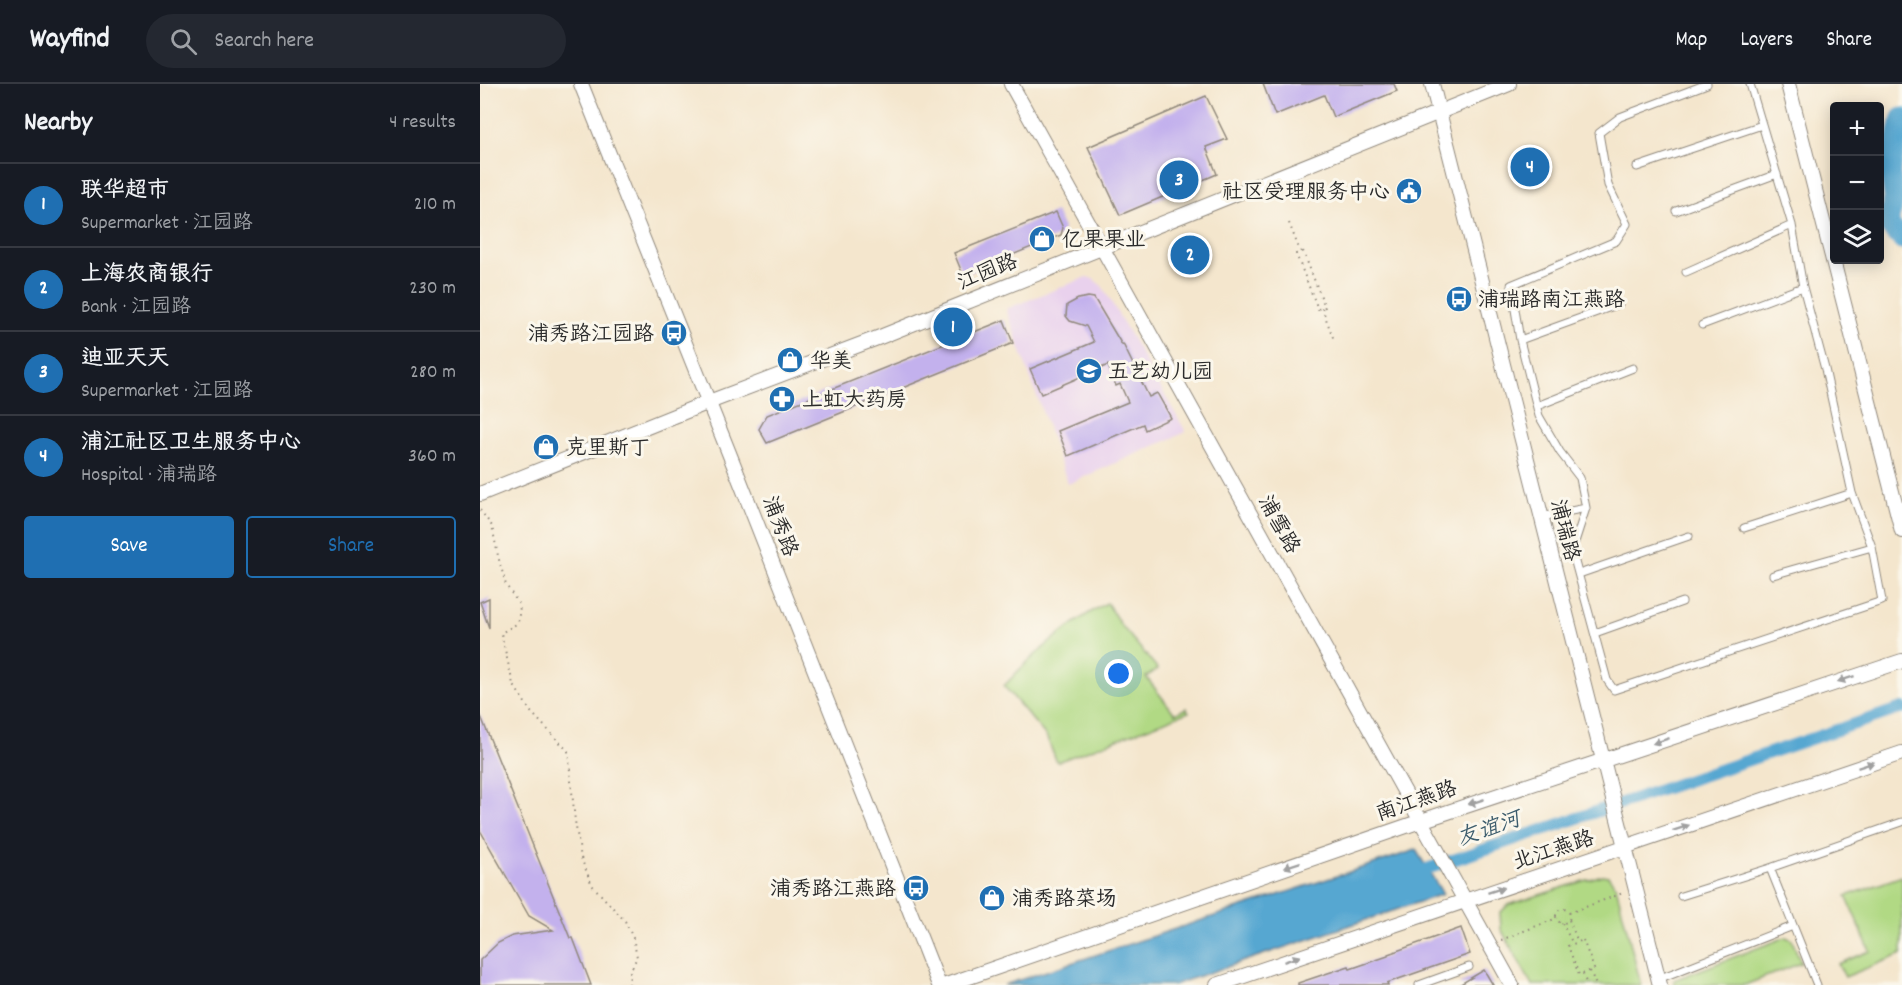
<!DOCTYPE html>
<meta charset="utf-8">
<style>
:root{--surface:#171b24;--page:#242831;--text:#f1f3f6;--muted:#9ea1a6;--line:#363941;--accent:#1f6fb2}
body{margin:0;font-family:Dekko,"LXGW WenKai TC",sans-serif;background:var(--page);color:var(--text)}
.controls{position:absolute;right:18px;top:18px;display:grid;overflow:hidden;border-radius:6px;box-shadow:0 3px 15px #0003}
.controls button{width:54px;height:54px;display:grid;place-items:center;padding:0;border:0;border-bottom:2px solid var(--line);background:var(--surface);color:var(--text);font:30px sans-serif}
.you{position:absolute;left:639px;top:590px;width:21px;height:21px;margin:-15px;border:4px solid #fff;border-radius:50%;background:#1a73e8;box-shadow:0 0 0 9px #1a73e833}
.badge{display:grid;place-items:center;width:39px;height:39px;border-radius:50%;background:var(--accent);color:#fff;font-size:20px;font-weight:700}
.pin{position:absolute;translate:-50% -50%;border:3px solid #fff;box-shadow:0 2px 6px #0006}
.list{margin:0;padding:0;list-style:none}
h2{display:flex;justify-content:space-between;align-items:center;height:78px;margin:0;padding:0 24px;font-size:26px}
h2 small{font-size:20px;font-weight:400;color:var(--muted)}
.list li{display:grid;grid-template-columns:39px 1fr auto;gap:18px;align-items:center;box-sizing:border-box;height:84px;padding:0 24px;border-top:2px solid var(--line)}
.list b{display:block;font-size:22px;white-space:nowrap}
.list p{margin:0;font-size:20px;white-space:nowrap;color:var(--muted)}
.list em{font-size:20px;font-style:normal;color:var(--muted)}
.actions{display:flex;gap:12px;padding:18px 24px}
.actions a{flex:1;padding:14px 0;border:2px solid var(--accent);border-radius:6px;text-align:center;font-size:21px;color:var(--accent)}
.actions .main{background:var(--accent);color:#fff}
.icon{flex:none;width:33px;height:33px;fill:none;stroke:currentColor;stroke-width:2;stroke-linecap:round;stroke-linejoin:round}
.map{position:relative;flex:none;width:1422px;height:901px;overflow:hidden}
header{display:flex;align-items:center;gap:36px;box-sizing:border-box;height:84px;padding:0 30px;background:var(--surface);border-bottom:2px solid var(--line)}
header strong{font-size:28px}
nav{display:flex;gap:33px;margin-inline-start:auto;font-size:21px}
.search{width:420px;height:54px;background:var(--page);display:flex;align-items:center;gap:15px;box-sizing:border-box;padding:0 21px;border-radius:33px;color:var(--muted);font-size:22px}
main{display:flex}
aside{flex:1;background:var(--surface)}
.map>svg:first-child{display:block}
</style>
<header>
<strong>Wayfind</strong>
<div class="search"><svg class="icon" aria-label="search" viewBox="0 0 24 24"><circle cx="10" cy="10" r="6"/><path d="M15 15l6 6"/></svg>Search here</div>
<nav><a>Map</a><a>Layers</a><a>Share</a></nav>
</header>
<main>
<aside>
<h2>Nearby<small>4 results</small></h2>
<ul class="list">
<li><span class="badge">1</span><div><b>联华超市</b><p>Supermarket · 江园路</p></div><em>210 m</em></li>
<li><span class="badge">2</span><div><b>上海农商银行</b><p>Bank · 江园路</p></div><em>230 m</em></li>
<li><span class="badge">3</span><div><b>迪亚天天</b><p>Supermarket · 江园路</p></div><em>280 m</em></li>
<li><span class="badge">4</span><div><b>浦江社区卫生服务中心</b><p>Hospital · 浦瑞路</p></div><em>360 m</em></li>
</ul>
<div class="actions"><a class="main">Save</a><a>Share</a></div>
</aside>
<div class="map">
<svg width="1422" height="901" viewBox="0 0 1422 901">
<rect width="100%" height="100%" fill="#fbf7ec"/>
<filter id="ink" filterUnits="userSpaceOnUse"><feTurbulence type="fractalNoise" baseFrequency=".0167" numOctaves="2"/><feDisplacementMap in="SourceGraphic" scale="12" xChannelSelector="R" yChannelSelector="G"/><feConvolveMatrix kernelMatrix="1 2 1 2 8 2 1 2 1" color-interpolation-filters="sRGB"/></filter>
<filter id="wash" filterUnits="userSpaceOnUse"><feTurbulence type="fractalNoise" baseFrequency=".008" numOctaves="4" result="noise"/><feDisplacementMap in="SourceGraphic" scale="24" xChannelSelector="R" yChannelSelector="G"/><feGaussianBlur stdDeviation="1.35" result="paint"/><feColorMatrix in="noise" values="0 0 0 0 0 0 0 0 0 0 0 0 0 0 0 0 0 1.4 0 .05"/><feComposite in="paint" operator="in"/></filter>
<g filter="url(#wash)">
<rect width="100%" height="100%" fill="#f4e6cd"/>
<path fill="#e9d1ed" d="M 607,193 L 613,195 L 622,202 L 706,348 L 588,400 L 526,225 Z"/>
<path fill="#b1d984" stroke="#6e8258" stroke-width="1.5" d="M 627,519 L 640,540 L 678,585 L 666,593 L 695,630 L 706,624 L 709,628 L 577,678 L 566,652 L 524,602 C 549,574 593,536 627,519 Z
M 1122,791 L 1128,792 L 1136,802 L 1161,901 L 1052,901 L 1021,845 L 1020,829 L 1028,821 Z
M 1422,792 L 1422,870 L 1365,893 L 1358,880 L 1390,867 L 1366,812 Z
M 1306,853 L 1312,856 L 1321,879 L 1265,901 L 1195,901 L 1194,896 Z"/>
<path fill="#57a7d1" stroke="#41697e" stroke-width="1.5" d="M 936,766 L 963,810 L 693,901 L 524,901 Z"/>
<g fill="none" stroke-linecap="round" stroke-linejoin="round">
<path stroke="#57a7d1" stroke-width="12" d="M 932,790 L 1422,624"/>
<path stroke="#57a7d1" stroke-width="21" d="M 1422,34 L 1410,87 L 1414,114 L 1408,140 L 1422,155"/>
</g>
<g id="blocks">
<path fill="#c3b1ed" d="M 783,0 L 914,0 L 917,7 L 853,33 L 844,11 L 795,31 Z
M 726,12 L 747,55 L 726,63 L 737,90 L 640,131 L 608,63 Z
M 576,128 L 583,144 L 581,151 L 483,191 L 474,169 Z
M 608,213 L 614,214 L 642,261 L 643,260 L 669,313 L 677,309 L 691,334 L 665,346 L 663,340 L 588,372 L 578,347 L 648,318 L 640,300 L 636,302 L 628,281 L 561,310 L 550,285 L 614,258 L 606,242 L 590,237 L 586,232 L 587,221 L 598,215 Z
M 524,236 L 533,259 L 287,359 L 279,345 L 287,331 Z
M 9,514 L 9,544 L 0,518 Z
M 0,630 L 90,854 L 93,854 L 111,901 L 0,901 L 0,876 L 18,859 L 32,852 L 73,846 L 49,832 L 0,746 Z
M 981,844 L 990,870 L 907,899 L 908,901 L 818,901 L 818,899 L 869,882 L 870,885 L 908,872 L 908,870 Z
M 1004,886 L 1013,901 L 979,901 Z"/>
</g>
</g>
<g filter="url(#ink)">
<use href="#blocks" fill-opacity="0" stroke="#90887c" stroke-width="1.5"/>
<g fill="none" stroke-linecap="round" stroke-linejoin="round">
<defs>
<path id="service" d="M 1270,0 L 1312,141 L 1323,203
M 1157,83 L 1282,41
M 1196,127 L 1297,90
M 1206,188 L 1312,141
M 1222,241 L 1323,203 L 1345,285 L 1372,409 L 1392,463
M 1040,256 L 1139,220
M 1057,322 L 1153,284
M 1106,424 L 1100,394 L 1080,368 L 1059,332 L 1040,256 L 1031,201 L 1136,157 L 1147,140 L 1128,101 L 1119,49 L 1140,33 L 1227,0
M 1061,433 L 1106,424 L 1092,467 L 1127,596 L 1134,606 L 1402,517 L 1392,463 L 1293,491
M 1264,444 L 1372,409
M 1099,490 L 1209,452
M 1115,549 L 1202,518
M 1290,784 L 1337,901
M 1201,812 L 1290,784 L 1422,738
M 1178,895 L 1313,842
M 939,901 L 989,883"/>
<path id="minor" d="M 101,0 L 249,369 L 459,901
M 531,0 L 1032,901
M 952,0 L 1180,901
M 1308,0 L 1422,447
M 0,410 L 229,318 L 400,253 L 1029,0
M 466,901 L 941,737 L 1422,577
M 737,901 L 1422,669"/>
</defs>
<use href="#service" stroke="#90887c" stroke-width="9"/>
<use href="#minor" stroke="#90887c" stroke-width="16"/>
<path stroke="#90887c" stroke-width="2" stroke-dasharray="1.5 4.5" stroke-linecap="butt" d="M 809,139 L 820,167
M 823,167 L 845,223 L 838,225 L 816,170 Z
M 842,224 L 854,256
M 0,426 L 12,442 L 18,472 L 26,501 L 40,522 L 38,539 L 21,549 L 33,600 L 51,628 L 88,667 L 95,737 L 101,774 L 112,801 L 145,837 L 153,854 L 157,873 L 150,888 L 149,901
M1076 832a7 7 0 1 1 14 0a7 7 0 1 1-14 0Z
M 1089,829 L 1143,809
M 1089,836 L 1098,858
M 1082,839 L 1093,860
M 1021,856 L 1077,834
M 1103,856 L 1114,885 L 1099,891 L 1088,862 Z
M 1110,887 L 1116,901
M 1103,890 L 1107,901"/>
<use href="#service" stroke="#fff" stroke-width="7"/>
<use href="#minor" stroke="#fff" stroke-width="14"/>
</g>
<defs><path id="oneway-solid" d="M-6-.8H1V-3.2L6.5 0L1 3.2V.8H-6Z" transform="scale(1.5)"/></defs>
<g fill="#a0a0a0">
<use href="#oneway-solid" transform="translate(1366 595) rotate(162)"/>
<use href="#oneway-solid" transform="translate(1181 657) rotate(162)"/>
<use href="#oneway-solid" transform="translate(1386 681) rotate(-19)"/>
<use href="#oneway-solid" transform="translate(996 718) rotate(162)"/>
<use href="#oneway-solid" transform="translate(1201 744) rotate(-19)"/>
<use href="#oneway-solid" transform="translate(812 781) rotate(161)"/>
<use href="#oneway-solid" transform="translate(1016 806) rotate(-18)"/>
<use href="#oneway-solid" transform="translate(812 875) rotate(-19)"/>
</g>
</g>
<defs>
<symbol id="civic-disc" viewBox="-11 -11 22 22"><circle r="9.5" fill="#1f6fb2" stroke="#fbf7ec"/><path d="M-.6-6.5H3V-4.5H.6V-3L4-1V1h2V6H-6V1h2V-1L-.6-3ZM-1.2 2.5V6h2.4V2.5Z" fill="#fff"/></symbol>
<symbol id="shop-disc" viewBox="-11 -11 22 22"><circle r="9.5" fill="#1f6fb2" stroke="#fbf7ec"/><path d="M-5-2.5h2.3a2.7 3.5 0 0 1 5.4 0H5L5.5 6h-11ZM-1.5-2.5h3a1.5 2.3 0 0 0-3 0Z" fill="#fff"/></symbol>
<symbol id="bus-disc" viewBox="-11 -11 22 22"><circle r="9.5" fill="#1f6fb2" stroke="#fbf7ec"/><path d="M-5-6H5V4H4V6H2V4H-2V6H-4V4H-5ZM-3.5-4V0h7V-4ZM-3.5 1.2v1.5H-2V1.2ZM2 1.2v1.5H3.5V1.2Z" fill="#fff"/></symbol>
<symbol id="school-disc" viewBox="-11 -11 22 22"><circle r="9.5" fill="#1f6fb2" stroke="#fbf7ec"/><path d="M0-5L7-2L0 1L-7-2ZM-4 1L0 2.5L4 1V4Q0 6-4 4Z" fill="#fff"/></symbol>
<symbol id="pharmacy-disc" viewBox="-11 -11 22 22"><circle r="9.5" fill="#1f6fb2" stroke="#fbf7ec"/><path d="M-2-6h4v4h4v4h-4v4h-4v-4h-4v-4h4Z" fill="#fff"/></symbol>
</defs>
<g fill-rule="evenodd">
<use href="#civic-disc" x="914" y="92" width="30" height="30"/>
<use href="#shop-disc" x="547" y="140" width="30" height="30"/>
<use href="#bus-disc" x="964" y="200" width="30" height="30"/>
<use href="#bus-disc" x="179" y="234" width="30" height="30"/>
<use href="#shop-disc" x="295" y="261" width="30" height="30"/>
<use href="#school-disc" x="594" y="272" width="30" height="30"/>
<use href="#pharmacy-disc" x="287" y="300" width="30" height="30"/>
<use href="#shop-disc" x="51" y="348" width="30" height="30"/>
<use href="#bus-disc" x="421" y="789" width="30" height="30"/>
<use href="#shop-disc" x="497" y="799" width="30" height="30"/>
</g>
<g text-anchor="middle" stroke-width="6" stroke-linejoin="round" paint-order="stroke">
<g font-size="21" fill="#2b2b2b" stroke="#fbf7ec" text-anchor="start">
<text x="910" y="114" text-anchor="end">社区受理服务中心</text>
<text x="582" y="162">亿果果业</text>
<text x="998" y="222">浦瑞路南江燕路</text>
<text x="174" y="256" text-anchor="end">浦秀路江园路</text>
<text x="330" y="283">华美</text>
<text x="628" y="294">五艺幼儿园</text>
<text x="322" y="322">上虹大药房</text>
<text x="86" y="370">克里斯丁</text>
<text x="416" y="811" text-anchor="end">浦秀路江燕路</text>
<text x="532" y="821">浦秀路菜场</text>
</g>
<g font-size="21" fill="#2b2b2b" stroke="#fbf7ec">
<text transform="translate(507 187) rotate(-22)" y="7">江园路</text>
<text transform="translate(800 440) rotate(61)" y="7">浦雪路</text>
<text transform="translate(301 442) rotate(69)" y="7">浦秀路</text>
<text transform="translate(1086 446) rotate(76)" y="7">浦瑞路</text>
<text transform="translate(936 716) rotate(-19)" y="7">南江燕路</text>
<text transform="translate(1073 765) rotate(-18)" y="7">北江燕路</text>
</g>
<g font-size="22" font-style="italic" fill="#3d5d6d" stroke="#fbf7ec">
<text transform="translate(1008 743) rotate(-19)" y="8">友谊河</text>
</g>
</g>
</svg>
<div class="controls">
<button>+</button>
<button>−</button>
<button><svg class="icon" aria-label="layers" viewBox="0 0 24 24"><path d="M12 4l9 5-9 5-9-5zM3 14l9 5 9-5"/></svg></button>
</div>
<div class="you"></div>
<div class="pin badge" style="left:473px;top:243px">1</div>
<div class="pin badge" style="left:710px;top:171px">2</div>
<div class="pin badge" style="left:699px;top:96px">3</div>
<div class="pin badge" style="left:1050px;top:83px">4</div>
</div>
</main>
